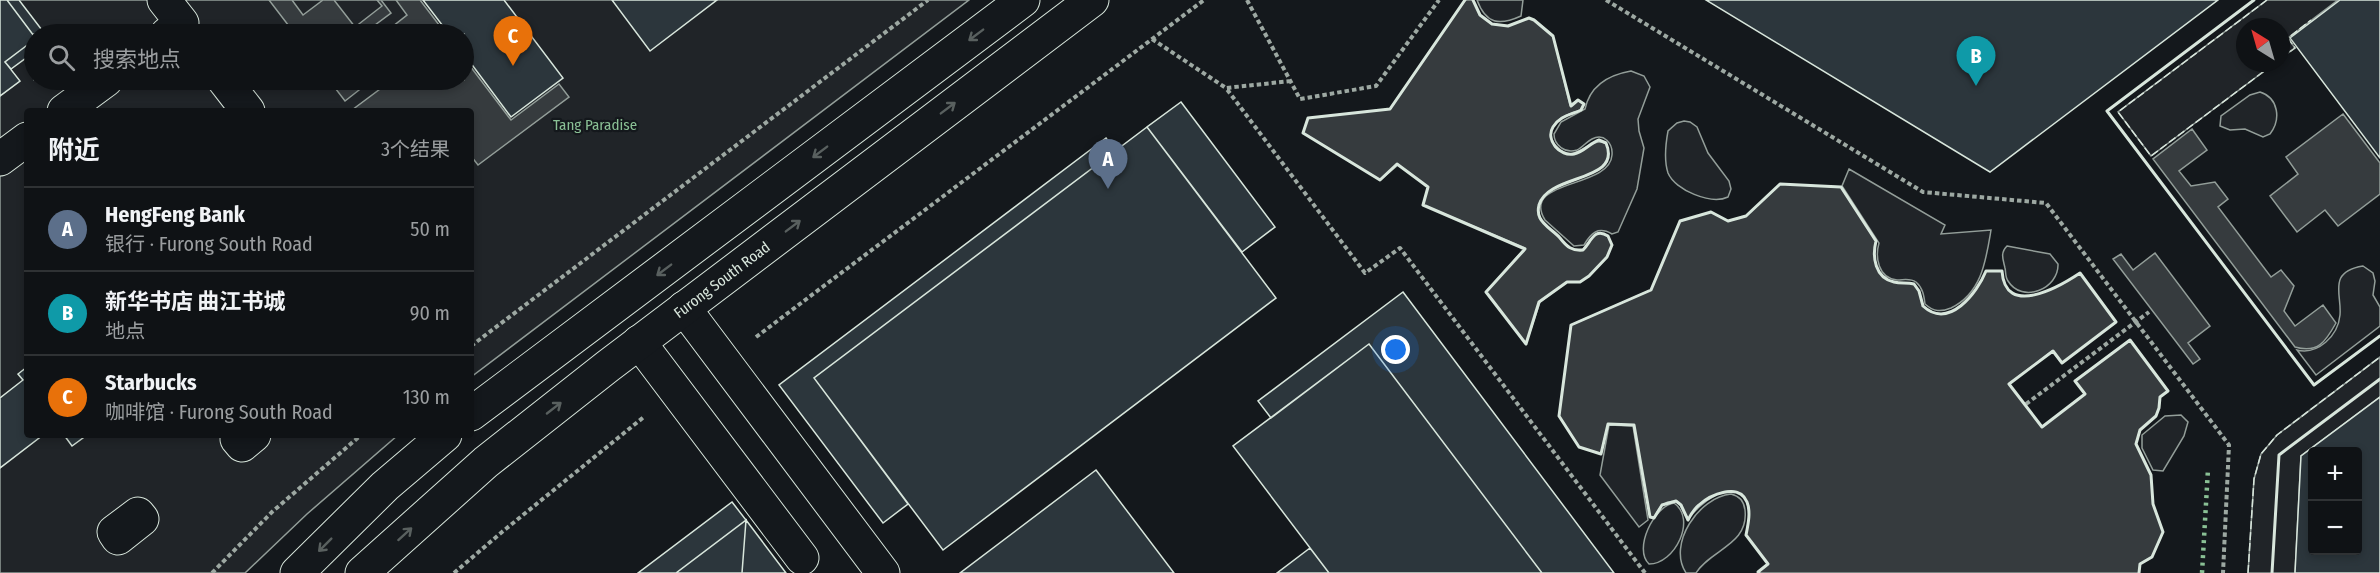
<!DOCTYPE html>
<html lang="zh">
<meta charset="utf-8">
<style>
:root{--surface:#0f1215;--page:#181b1e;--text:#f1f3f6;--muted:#9b9ea0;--line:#2f3234;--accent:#ffb74d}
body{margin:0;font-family:"Fira Sans Condensed","Noto Sans SC",sans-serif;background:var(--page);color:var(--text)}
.controls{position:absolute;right:18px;bottom:18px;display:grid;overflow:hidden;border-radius:6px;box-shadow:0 3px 9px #0003}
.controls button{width:54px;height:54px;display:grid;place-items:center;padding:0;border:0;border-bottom:2px solid var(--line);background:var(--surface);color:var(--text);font:30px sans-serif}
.compass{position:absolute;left:2236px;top:18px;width:54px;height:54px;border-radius:50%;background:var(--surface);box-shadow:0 3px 9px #0003;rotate:323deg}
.you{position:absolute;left:1396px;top:350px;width:21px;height:21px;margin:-15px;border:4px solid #fff;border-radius:50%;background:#1a73e8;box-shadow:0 0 0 9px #1a73e833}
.badge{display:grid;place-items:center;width:39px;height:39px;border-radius:50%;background:var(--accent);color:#fff;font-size:20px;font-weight:700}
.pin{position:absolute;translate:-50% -50px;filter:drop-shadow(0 2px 3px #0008)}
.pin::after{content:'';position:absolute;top:32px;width:21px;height:18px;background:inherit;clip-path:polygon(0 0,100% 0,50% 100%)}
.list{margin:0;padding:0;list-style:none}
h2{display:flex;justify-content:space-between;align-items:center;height:78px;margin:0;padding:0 24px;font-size:26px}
h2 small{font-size:20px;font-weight:400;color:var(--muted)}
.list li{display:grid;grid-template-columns:39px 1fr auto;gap:18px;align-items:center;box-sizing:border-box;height:84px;padding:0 24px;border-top:2px solid var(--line)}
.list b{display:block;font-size:22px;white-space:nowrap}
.list p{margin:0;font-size:20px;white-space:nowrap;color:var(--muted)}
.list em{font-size:20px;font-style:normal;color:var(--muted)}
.icon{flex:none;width:33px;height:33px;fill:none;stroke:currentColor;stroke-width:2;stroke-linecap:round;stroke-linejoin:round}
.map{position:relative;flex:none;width:2380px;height:573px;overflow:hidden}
.search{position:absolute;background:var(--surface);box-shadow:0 3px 9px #0003;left:24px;top:24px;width:450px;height:66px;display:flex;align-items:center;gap:15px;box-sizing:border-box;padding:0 21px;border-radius:33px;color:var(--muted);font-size:22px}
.panel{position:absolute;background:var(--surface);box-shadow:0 3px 9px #0003;left:24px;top:108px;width:450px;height:330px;border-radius:6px}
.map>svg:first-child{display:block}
</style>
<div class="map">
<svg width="2380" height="573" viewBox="0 0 2380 573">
<rect width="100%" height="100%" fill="#14181c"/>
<path fill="#202428" stroke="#939e99" stroke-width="1.5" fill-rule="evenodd" d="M 0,0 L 969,0 L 471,377 L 471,111 L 27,111 L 27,435 L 398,435 L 307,514 L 245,573 L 0,573 ZM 34,34 L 464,34 L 464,80 L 34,80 Z
M 1477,0 L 1523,0 L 1521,16 C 1499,26 1486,24 1477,0 Z
M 2267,0 L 2338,0 L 2288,38 L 2295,48 L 2281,58 L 2281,27 L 2245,27 L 2245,63 L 2275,63 L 2151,156 L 2118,112 Z
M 1631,71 L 1644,76 L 1650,87 L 1638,119 L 1639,131 L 1644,148 L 1637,189 L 1618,232 L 1612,234 C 1598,226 1591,233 1584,245 L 1574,246 L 1545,220 C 1520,179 1610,189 1612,155 C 1613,143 1604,133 1592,139 C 1586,142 1582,148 1577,150 C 1565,154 1554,145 1554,134 L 1561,122 L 1585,109 C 1590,86 1608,75 1631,71 Z
M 2260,92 C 2279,98 2281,120 2270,134 L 2263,137 L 2245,129 L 2230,130 L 2220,126 L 2221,116 L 2250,95 Z
M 1684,121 L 1690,122 L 1697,127 L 1708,153 L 1729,181 L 1731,189 L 1728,197 C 1711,205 1675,190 1668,173 C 1664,161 1666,142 1668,131 L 1677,123 Z
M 1849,169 L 1945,225 L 1941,234 L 1991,230 C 1986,260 1982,293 1951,308 C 1941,312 1934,312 1925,304 C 1924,296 1923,288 1916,282 C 1910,278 1904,280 1897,280 C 1878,278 1875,257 1879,243 L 1842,186 Z
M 2007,246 L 2050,254 L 2058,264 C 2059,289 2022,304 2008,281 C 2005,277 2006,272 2005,268 C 2003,259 2000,253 2007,246 Z
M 2363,266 L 2373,273 L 2375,281 L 2373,295 L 2380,307 L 2380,326 L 2316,375 L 2297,350 C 2318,355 2338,336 2340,315 C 2342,294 2327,272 2363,266 Z
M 2380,357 L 2380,397 L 2301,456 L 2295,573 L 2248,573 L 2254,479 L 2261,454 L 2277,435 Z
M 2181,415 L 2188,422 L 2184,436 L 2163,471 L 2153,470 L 2142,448 L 2142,435 L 2165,416 Z
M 1609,425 L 1633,426 L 1648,520 L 1639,527 L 1600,475 Z
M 1731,494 C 1740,496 1744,501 1745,510 C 1749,545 1711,549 1696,573 L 1686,573 C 1667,544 1699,497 1731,494 Z
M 1674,503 C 1697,519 1675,564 1649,564 C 1633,549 1654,506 1674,503 Z"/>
<path fill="#363b3e" stroke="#939e99" stroke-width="1.5" d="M 269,0 L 292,0 L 303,15 L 323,0 L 334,0 L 355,27 L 382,6 L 377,0 L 381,0 L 391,13 L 367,31 L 368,34 L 295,34 Z
M 396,0 L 420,0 L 446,34 L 383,34 L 407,15 Z
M 1465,0 L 1473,0 L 1480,15 L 1492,24 L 1508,26 L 1529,18 L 1534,20 L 1553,36 L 1570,105 L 1578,100 L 1584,104 L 1581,110 C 1575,112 1568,114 1563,117 C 1543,128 1551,150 1570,154 C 1584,152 1592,138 1606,143 C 1623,183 1548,173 1539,205 C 1538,209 1538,214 1540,218 C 1544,226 1554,231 1560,238 C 1567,247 1572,251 1583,249 C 1591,242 1594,227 1608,236 L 1612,245 L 1607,257 L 1589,276 L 1580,282 L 1567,282 L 1540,302 L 1526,344 L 1486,292 L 1525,248 L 1423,205 L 1428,187 L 1398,165 L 1380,180 L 1303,133 L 1308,118 L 1390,109 Z
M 464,58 L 511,120 L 559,84 L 569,97 L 478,165 L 471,156 L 471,111 L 352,110 L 384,86 L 380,80 L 464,80 Z
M 329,80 L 365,80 L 368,83 L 345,101 Z
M 2343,114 L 2380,163 L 2380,194 L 2338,226 L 2325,210 L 2297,232 L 2270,196 L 2298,174 L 2286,157 Z
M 2192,129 L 2207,150 L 2179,171 L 2191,186 L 2215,182 L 2228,199 L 2218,207 L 2271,277 L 2281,270 L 2294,286 L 2284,311 L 2295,326 L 2323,305 L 2336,323 C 2326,341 2318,354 2295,347 L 2153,159 Z
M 1780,184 L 1841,187 L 1876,241 C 1872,257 1875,278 1894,282 C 1901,284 1907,282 1914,284 L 1919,291 L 1923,306 C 1949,330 1977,293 1986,271 L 2002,271 C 2005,318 2059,287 2080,273 L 2116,322 L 2062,363 L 2052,351 L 2009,384 L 2042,427 L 2085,394 L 2075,381 L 2130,340 L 2168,391 L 2160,397 L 2159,408 L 2156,416 L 2140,430 L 2136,444 L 2151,475 L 2153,504 L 2163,532 L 2152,557 L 2140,564 L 2139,573 L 1759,573 L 1758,572 L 1768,564 L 1746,535 C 1748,524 1751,511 1746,501 C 1734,475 1697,505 1688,520 L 1679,503 C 1665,498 1659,507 1654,518 L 1650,517 L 1634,425 L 1608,424 L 1601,454 L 1579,447 L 1559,416 L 1571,325 L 1651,290 L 1680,221 L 1711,212 L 1728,221 L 1746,216 Z
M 2155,253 L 2210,326 L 2188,343 L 2200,359 L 2193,364 L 2113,259 L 2121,254 L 2133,270 Z"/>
<path fill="#2c363c" stroke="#d8e6dc" stroke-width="1.5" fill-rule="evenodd" d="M 0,0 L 7,0 L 34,36 L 34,40 L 5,62 L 20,81 L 0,96 Z
M 7,0 L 19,0 L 45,34 L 34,34 L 34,36 Z
M 423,0 L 504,0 L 563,78 L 511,117 L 464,54 L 464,34 L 449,34 Z
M 612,0 L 717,0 L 650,51 Z
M 1706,0 L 2218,0 L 1990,172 Z
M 2340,0 L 2380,0 L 2380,158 L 2290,38 Z
M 34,40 L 34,52 L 11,69 L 5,62 Z
M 1181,102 L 1275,227 L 1242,252 L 1147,127 Z
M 1147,127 L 1276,298 L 943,550 L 814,378 Z
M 1106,138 L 1115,151 L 814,378 L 908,504 L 883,523 L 779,385 Z
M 1403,292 L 1614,573 L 1542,573 L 1369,344 L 1271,418 L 1258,401 Z
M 1369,344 L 1542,573 L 1329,573 L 1233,446 Z
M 27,367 L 27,435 L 43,435 L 0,468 L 0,398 L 23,380 L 18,374 Z
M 2380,397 L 2380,573 L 2295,573 L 2301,456 ZM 2312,452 L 2358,452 L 2358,550 L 2312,550 Z
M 64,435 L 87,435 L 72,446 Z
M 1096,470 L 1174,573 L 960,573 Z
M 732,502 L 746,520 L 676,573 L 638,573 Z
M 746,520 L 742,573 L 676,573 Z
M 746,520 L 786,573 L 742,573 Z
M 1310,548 L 1329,573 L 1277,573 Z"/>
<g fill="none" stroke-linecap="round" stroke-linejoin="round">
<defs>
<path id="minor" d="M 164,0 L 182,23 L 167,34
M 224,80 L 248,111
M 64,111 L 106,80
M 0,159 L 27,139
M 684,308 L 883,573
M 639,342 L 802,558
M 243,435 L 237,439 L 242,445 L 254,435
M 138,514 L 142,519 L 118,538 L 114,532 Z"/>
<path id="major" d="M 471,414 L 1023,0
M 297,573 L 385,486 L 445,435
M 362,573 L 486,462 L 608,366 L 1092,0"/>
</defs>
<use href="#minor" stroke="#d8e6dc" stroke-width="35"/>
<use href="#major" stroke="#d8e6dc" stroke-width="35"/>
<path stroke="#9da8a2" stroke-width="4" stroke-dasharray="4.5 3" stroke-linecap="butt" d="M 1247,0 L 1300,99 L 1376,86 L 1439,0
M 1606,0 L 1923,192 L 2046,203 L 2229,445 L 2223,573
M 1152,39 L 1226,88
M 1291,81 L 1226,88 L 1365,273 L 1400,248 L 1645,573
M 756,337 L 1204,0
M 471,346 L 928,0
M 2026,404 L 2149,312
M 212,573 L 272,512 L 361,435
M 454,573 L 502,532 L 645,416"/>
<use href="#minor" stroke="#14181c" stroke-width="33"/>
<use href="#major" stroke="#14181c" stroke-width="33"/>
<path stroke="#8ac095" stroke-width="4.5" stroke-dasharray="3 4.5" stroke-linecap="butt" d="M 2202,573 L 2208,469"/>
<path stroke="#d8e6dc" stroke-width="1.5" stroke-dasharray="8 3" stroke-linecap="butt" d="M 2267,0 L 2118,112 L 2151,156 L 2275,63
M 2281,58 L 2295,48 L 2288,38 L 2311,20
M 2248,573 L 2254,479 L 2261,454 L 2277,435 L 2380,357"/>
<path stroke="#d8e6dc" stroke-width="3" d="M 1465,0 L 1390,109 L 1308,118 L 1303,133 L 1380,180 L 1397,164 L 1428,187 L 1423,205 L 1525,249 L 1486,292 L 1526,344 L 1539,302 L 1567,282 L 1580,282 L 1589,276 L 1607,257 L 1612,245 L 1608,236 C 1594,227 1591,242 1583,250 C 1572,251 1567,247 1560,238 C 1554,231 1544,226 1540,218 C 1538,214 1538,209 1539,205 C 1548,173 1623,183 1606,143 L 1599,140 C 1590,143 1584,152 1574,154 C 1560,157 1545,140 1553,127 C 1560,116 1570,115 1581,110 L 1584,104 L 1578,100 L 1571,106 L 1553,36 L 1534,20 L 1529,18 L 1508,26 L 1492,24 L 1480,15 L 1473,0
M 2254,0 L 2107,111 L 2314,385 L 2380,336
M 1759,573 L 1758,572 L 1768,564 L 1746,535 C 1748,525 1751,512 1747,502 C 1739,482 1710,495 1699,505 C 1694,509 1691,514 1688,520 L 1681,505 L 1676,501 L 1662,505 L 1654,518 L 1650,517 L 1634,425 L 1608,424 L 1601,454 L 1579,447 L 1559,416 L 1571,325 L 1651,290 L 1680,221 L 1711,212 L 1728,221 L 1746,216 L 1780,184 L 1841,187 L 1876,241 C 1872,257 1875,278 1894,282 C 1901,284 1907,282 1914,284 L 1919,291 L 1923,306 C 1949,330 1977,293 1986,271 L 2002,271 C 2005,318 2059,287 2080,273 L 2116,322 L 2062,363 L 2053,351 L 2009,384 L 2042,427 L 2085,394 L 2075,381 L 2130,340 L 2168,391 L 2160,397 L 2159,408 L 2156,416 L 2140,430 L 2136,444 L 2151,475 L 2153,504 L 2163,532 L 2152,557 L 2140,564 L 2139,573
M 2272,573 L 2279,455 L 2380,379"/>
</g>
<defs><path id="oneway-shaft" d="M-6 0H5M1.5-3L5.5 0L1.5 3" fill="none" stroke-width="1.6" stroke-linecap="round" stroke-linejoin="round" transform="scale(1.5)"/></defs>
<g stroke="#59605f">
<use href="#oneway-shaft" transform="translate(976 35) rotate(143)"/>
<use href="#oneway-shaft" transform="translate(948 108) rotate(-37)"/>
<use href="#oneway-shaft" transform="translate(820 152) rotate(143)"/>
<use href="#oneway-shaft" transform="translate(793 226) rotate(-37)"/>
<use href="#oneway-shaft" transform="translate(664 270) rotate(143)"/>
<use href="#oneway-shaft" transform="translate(554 408) rotate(-38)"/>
<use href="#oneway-shaft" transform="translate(405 534) rotate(-42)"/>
<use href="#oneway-shaft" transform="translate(325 545) rotate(135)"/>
</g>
<g text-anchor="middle" stroke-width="4.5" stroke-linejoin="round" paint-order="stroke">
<g font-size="15" fill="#8ac095" stroke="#14181c">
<text x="595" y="130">Tang Paradise</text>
</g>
<g font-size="15" fill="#d8e6dc" stroke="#14181c">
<text transform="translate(722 280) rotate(-37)" y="5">Furong South Road</text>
</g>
</g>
</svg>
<div class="controls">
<button>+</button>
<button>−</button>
</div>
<svg class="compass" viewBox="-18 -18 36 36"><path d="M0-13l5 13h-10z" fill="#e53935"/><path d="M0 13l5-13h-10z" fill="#9b9ea0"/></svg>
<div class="you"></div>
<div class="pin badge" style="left:1108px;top:189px;background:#5c6f8a">A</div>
<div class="pin badge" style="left:1976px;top:86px;background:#0f9aa8">B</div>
<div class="pin badge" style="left:513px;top:66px;background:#e8710a">C</div>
<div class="search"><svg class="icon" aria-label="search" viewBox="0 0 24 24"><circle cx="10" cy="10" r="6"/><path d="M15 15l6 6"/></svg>搜索地点</div>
<section class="panel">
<h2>附近<small>3个结果</small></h2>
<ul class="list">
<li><span class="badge" style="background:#5c6f8a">A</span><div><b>HengFeng Bank</b><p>银行 · Furong South Road</p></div><em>50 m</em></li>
<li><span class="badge" style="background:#0f9aa8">B</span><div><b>新华书店 曲江书城</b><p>地点</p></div><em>90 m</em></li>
<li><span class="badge" style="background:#e8710a">C</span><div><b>Starbucks</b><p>咖啡馆 · Furong South Road</p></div><em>130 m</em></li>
</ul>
</section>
</div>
